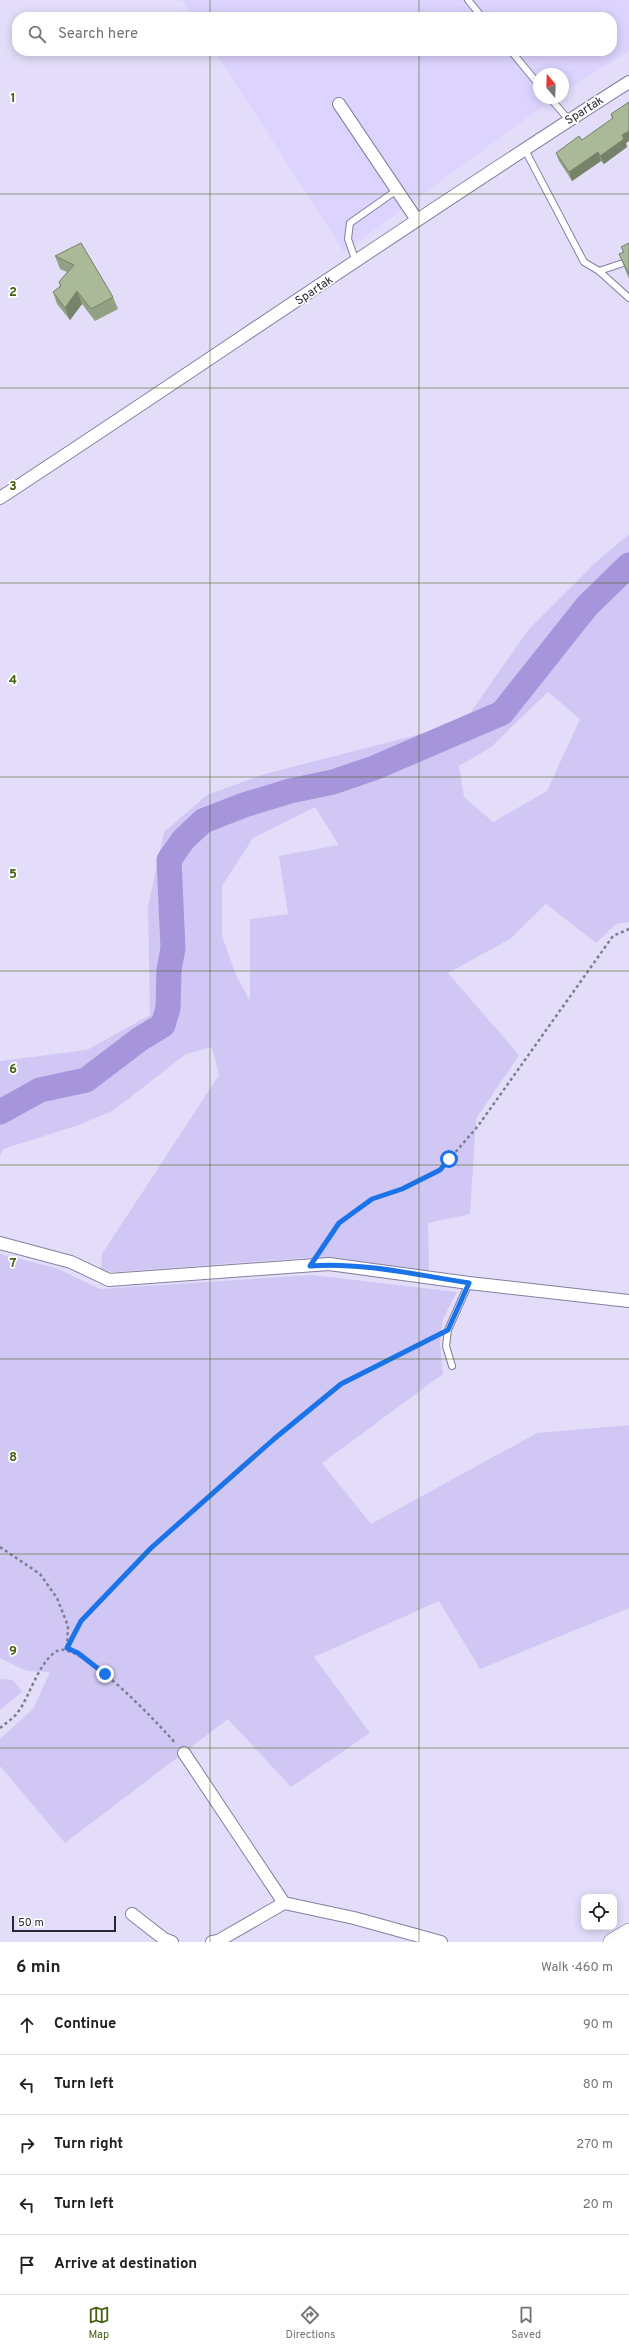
<!DOCTYPE html>
<meta charset="utf-8">
<style>
:root{--surface:#fff;--page:#f2f2f2;--text:#202124;--muted:#757577;--line:#e0e0e0;--accent:#456112}
body{margin:0;font-family:Overpass,sans-serif;background:var(--page);color:var(--text)}
.controls{position:absolute;right:12px;bottom:12px;display:grid;overflow:hidden;border-radius:8px;box-shadow:0 2px 10px #0003}
.controls button{width:36px;height:36px;display:grid;place-items:center;padding:0;border:0;border-bottom:1px solid var(--line);background:var(--surface);color:var(--text);font:20px sans-serif}
.compass{position:absolute;left:533px;top:68px;width:36px;height:36px;border-radius:50%;background:var(--surface);box-shadow:0 2px 10px #0003;rotate:341deg}
.scale{position:absolute;left:12px;bottom:10px;width:104px;box-sizing:border-box;padding-left:4px;border:2px solid #2b2835;border-top:0;font-size:11px;line-height:14px;white-space:nowrap;color:#2b2835;-webkit-text-stroke:3px #fff;paint-order:stroke}
.stop{position:absolute;width:12px;height:12px;margin:-9px;border:3px solid #1a73e8;border-radius:50%;background:#fff}
.stop.end{background:#1a73e8;border-color:#fff;box-shadow:0 1px 4px #0008}
.list{margin:0;padding:0;list-style:none}
h2{display:flex;justify-content:space-between;align-items:center;height:52px;margin:0;padding:0 16px;font-size:17px}
h2 small{font-size:13px;font-weight:400;color:var(--muted)}
.list li{display:grid;grid-template-columns:26px 1fr auto;gap:12px;align-items:center;box-sizing:border-box;height:60px;padding:0 16px;border-top:1px solid var(--line)}
.list b{display:block;font-size:15px;white-space:nowrap}
.list em{font-size:13px;font-style:normal;color:var(--muted)}
.icon{flex:none;width:22px;height:22px;fill:none;stroke:currentColor;stroke-width:2;stroke-linecap:round;stroke-linejoin:round}
.map{position:relative;flex:none;width:629px;height:1942px;overflow:hidden}
.search{position:absolute;background:var(--surface);box-shadow:0 2px 10px #0003;left:12px;right:12px;top:12px;height:44px;display:flex;align-items:center;gap:10px;box-sizing:border-box;padding:0 14px;border-radius:16px;color:var(--muted);font-size:15px}
.sheet{height:352px;background:var(--surface)}
nav{display:flex;justify-content:space-around;align-items:center;box-sizing:border-box;height:56px;border-top:1px solid var(--line);background:var(--surface);font-size:11px;color:var(--muted)}
nav a{display:grid;justify-items:center;gap:2px}
nav .on{color:var(--accent)}
.map>svg:first-child{display:block}
</style>
<div class="map">
<svg width="629" height="1942" viewBox="0 0 629 1942">
<rect width="100%" height="100%" fill="#e3ddfa"/>
<path fill="#dcd3fe" d="M 182,0 L 629,0 L 629,51 L 563,92 L 563,74 L 539,74 L 539,98 L 554,98 L 344,252 L 215,51 L 612,51 L 612,17 L 193,17 Z"/>
<path fill="#d1c7f4" fill-rule="evenodd" d="M 629,534 L 629,922 L 616,924 L 596,943 L 546,904 L 510,939 L 448,973 L 519,1055 L 476,1119 L 470,1214 L 428,1223 L 429,1271 L 304,1258 L 115,1272 L 101,1271 L 102,1254 L 219,1075 L 212,1047 L 186,1054 L 114,1110 L 79,1125 L 3,1149 L 0,1156 L 0,1061 L 87,1050 L 150,1015 L 148,907 L 164,832 L 207,795 L 265,774 L 463,723 L 529,629 L 595,563 ZM 548,692 L 580,719 L 547,791 L 493,822 L 464,797 L 459,766 L 490,748 ZM 315,807 L 339,845 L 279,856 L 288,914 L 250,919 L 250,1001 L 236,975 L 222,936 L 222,886 L 253,838 Z
M 0,1254 L 56,1268 L 100,1289 L 312,1275 L 457,1292 L 443,1319 L 440,1344 L 443,1374 L 322,1463 L 371,1524 L 537,1433 L 629,1425 L 629,1608 L 480,1669 L 439,1601 L 314,1657 L 370,1733 L 291,1787 L 228,1719 L 65,1843 L 0,1766 L 0,1739 L 33,1709 L 50,1672 L 27,1671 L 0,1658 Z
M 0,1679 L 13,1680 L 22,1692 L 0,1710 Z"/>
<g fill="none" stroke-linecap="round" stroke-linejoin="round">
<path stroke="#a695db" stroke-width="25" d="M 0,1112 L 40,1090 L 86,1080 L 140,1039 L 163,1025 L 168,1008 L 169,970 L 173,948 L 169,860 L 183,840 L 203,821 L 244,805 L 290,791 L 333,782 L 374,768 L 502,713 L 587,606 L 629,565"/>
<defs>
<path id="service" d="M 468,0 L 482,17
M 511,51 L 539,85
M 550,98 L 569,120
M 524,148 L 584,262 L 599,271 L 629,298
M 356,262 L 348,239 L 350,223 L 397,190
M 599,271 L 629,261
M 452,1366 L 446,1346 L 448,1330 L 469,1283"/>
<path id="minor" d="M 339,104 L 417,220
M 0,498 C 210,360 417,217 629,82
M 0,1243 L 71,1262 L 109,1280 L 329,1264 L 469,1283 L 629,1301
M 184,1753 L 284,1903
M 132,1914 L 164,1939 L 172,1942
M 212,1942 L 218,1941 L 284,1903 L 354,1918 L 441,1942"/>
<path id="secondary" d="M 612,1942 L 629,1932"/>
</defs>
<use href="#service" stroke="#867e9f" stroke-width="8"/>
<use href="#minor" stroke="#867e9f" stroke-width="14"/>
<use href="#secondary" stroke="#867e9f" stroke-width="18"/>
<path stroke="#807c90" stroke-width="2.5" stroke-dasharray="3 3" stroke-linecap="butt" d="M 319,1252 L 339,1223 L 372,1199 L 401,1189 L 440,1170 L 478,1126 L 613,936 L 629,929
M 0,1547 L 40,1574 L 57,1598 L 68,1626 L 67,1646
M 67,1648 L 81,1621 L 151,1548 L 252,1457 L 341,1383 L 439,1334
M 0,1728 C 6,1723 14,1718 18,1712 C 30,1696 39,1661 57,1651 C 79,1639 161,1726 176,1744"/>
<use href="#service" stroke="#fff" stroke-width="6"/>
<use href="#minor" stroke="#fff" stroke-width="12"/>
<use href="#secondary" stroke="#fff" stroke-width="17"/>
</g>
<path fill="#92a084" d="M 629,102 L 629,141 L 626,143 L 627,147 L 604,164 L 601,161 L 572,181 L 559,161 L 556,153 L 582,140 L 612,119 L 611,114 Z
M 81,243 L 113,297 L 118,309 L 95,321 L 82,304 L 70,320 L 57,304 L 53,292 L 60,286 L 59,282 L 67,272 L 60,269 L 55,256 Z
M 629,243 L 629,279 L 619,254 L 623,252 L 621,247 Z"/>
<path fill="#77826b" d="M 629,131 L 629,141 L 626,143 L 627,147 L 604,164 L 600,156 L 622,135 Z
M 598,152 L 601,161 L 572,181 L 569,172 Z
M 77,291 L 82,304 L 70,320 L 65,308 Z"/>
<path fill="#aaba99" stroke="#77826b" d="M 629,102 L 629,131 L 622,135 L 624,139 L 600,156 L 598,152 L 569,172 L 556,153 L 579,136 L 582,140 L 613,118 L 611,114 Z
M 81,243 L 113,297 L 91,309 L 77,291 L 65,308 L 53,292 L 61,286 L 59,282 L 74,265 L 55,256 Z
M 629,243 L 629,274 L 619,254 L 624,252 L 621,247 Z"/>
<g fill="none" stroke-linecap="round" stroke-linejoin="round">
<path stroke="#1a73e8" stroke-width="5" d="M 105,1674 L 78,1653 L 67,1648 L 81,1621 L 151,1548 L 274,1439 L 341,1384 L 448,1330 L 469,1283 C 417,1275 362,1262 310,1266 L 339,1223 L 372,1199 L 402,1189 L 440,1170 L 449,1159"/>
</g>
<path fill="none" stroke="#456112" stroke-width="1" stroke-opacity="0.55" d="M 210,0 L 210,17M 419,0 L 419,17M 210,51 L 210,1942M 419,51 L 419,1942M 0,194 L 629,194M 0,388 L 629,388M 0,583 L 629,583M 0,777 L 629,777M 0,971 L 629,971M 0,1165 L 629,1165M 0,1359 L 629,1359M 0,1554 L 629,1554M 0,1748 L 629,1748"/>
<g text-anchor="middle" stroke-width="3.5" stroke-linejoin="round" paint-order="stroke">
<g font-size="12" fill="#2b2835" stroke="#fff">
<text transform="translate(584 110) rotate(-32)" y="4">Spartak</text>
<text transform="translate(314 290) rotate(-34)" y="4">Spartak</text>
</g>
</g>
<g font-size="13" text-anchor="middle" font-weight="bold" fill="#456112" stroke="#fff" stroke-width="3.5" stroke-linejoin="round" paint-order="stroke">
<text x="13" y="102">1</text>
<text x="13" y="296">2</text>
<text x="13" y="490">3</text>
<text x="13" y="684">4</text>
<text x="13" y="878">5</text>
<text x="13" y="1073">6</text>
<text x="13" y="1267">7</text>
<text x="13" y="1461">8</text>
<text x="13" y="1655">9</text>
</g>
</svg>
<div class="controls">
<button><svg class="icon" aria-label="locate" viewBox="0 0 24 24"><circle cx="12" cy="12" r="6"/><path d="M12 2v4M12 18v4M2 12h4M18 12h4"/></svg></button>
</div>
<svg class="compass" viewBox="-18 -18 36 36"><path d="M0-13l5 13h-10z" fill="#e53935"/><path d="M0 13l5-13h-10z" fill="#757577"/></svg>
<div class="scale">50 m</div>
<div class="stop" style="left:449px;top:1159px"></div>
<div class="stop end" style="left:105px;top:1674px"></div>
<div class="search"><svg class="icon" aria-label="search" viewBox="0 0 24 24"><circle cx="10" cy="10" r="6"/><path d="M15 15l6 6"/></svg>Search here</div>
</div>
<section class="sheet">
<h2>6 min<small>Walk · 460 m</small></h2>
<ul class="list">
<li><svg class="icon" aria-label="ahead" viewBox="0 0 24 24"><path d="M12 20V5M6 11l6-6 6 6"/></svg><div><b>Continue</b></div><em>90 m</em></li>
<li><svg class="icon" aria-label="left" viewBox="0 0 24 24"><path d="M17 20v-9H6M10 6l-5 5 5 5"/></svg><div><b>Turn left</b></div><em>80 m</em></li>
<li><svg class="icon" aria-label="right" viewBox="0 0 24 24"><path d="M7 20v-9h11M14 6l5 5-5 5"/></svg><div><b>Turn right</b></div><em>270 m</em></li>
<li><svg class="icon" aria-label="left" viewBox="0 0 24 24"><path d="M17 20v-9H6M10 6l-5 5 5 5"/></svg><div><b>Turn left</b></div><em>20 m</em></li>
<li><svg class="icon" aria-label="arrive" viewBox="0 0 24 24"><path d="M6 21V4h12l-3 4 3 4H6"/></svg><div><b>Arrive at destination</b></div></li>
</ul>
</section>
<nav>
<a class="on"><svg class="icon" aria-label="map" viewBox="0 0 24 24"><path d="M3 6l6-2 6 2 6-2v14l-6 2-6-2-6 2zM9 4v14M15 6v14"/></svg>Map</a>
<a><svg class="icon" aria-label="directions" viewBox="0 0 24 24"><path d="M12 3l9 9-9 9-9-9zM9 14v-3h6M13 9l2 2-2 2"/></svg>Directions</a>
<a><svg class="icon" aria-label="saved" viewBox="0 0 24 24"><path d="M7 4h10v16l-5-4-5 4z"/></svg>Saved</a>
</nav>
